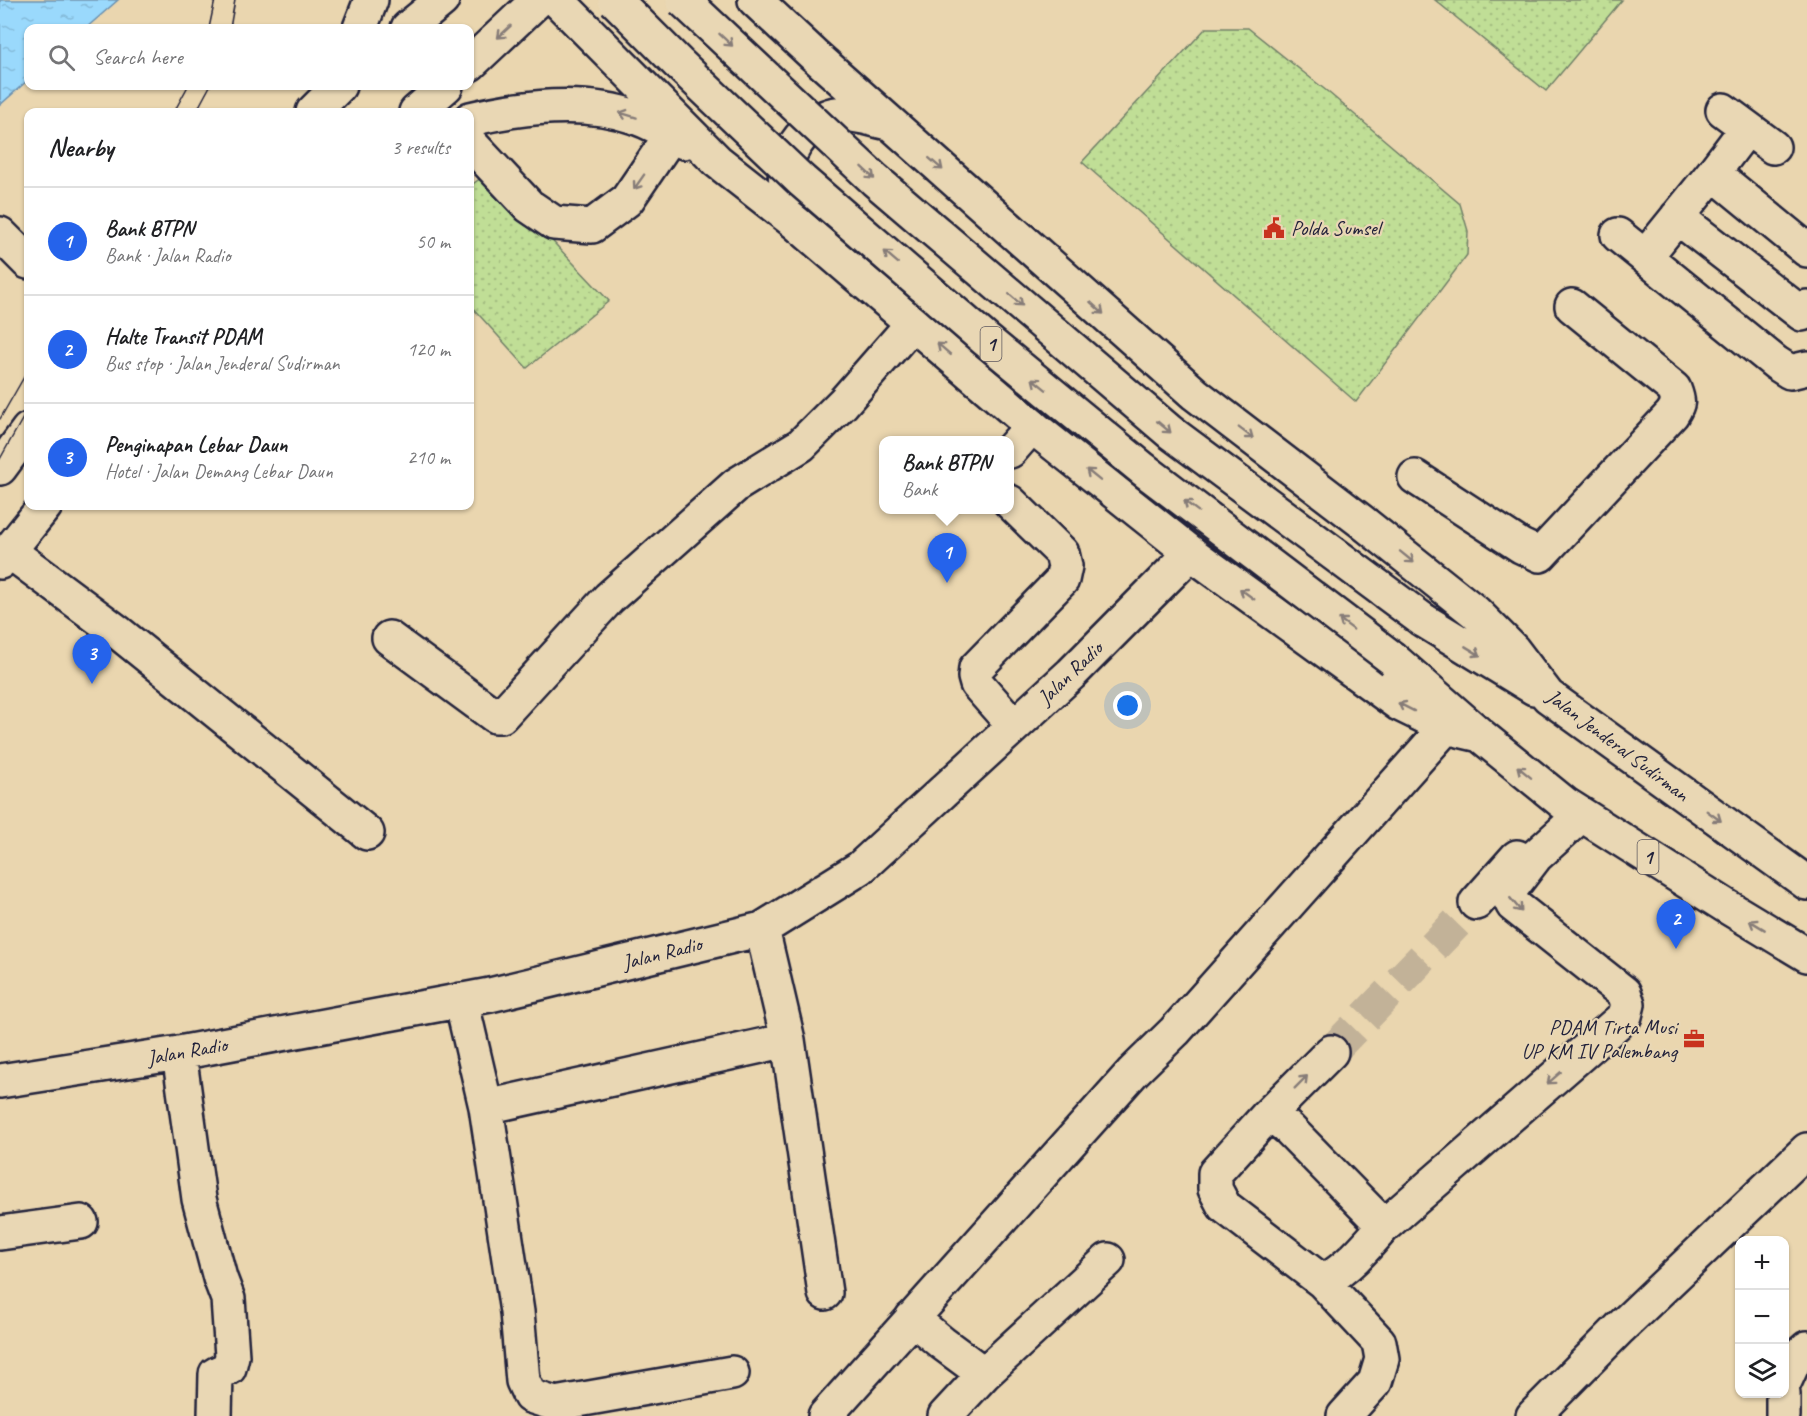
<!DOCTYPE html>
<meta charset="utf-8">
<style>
:root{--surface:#fff;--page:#f2f2f2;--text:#202124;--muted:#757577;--line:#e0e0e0;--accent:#2563eb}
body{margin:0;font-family:Caveat,sans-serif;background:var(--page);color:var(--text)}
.controls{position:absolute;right:18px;bottom:18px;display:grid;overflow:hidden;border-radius:12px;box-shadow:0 2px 4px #0004}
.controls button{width:54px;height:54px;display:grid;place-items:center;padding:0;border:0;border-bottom:2px solid var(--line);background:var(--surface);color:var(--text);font:30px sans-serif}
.you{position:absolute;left:1128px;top:706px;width:21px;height:21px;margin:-15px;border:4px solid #fff;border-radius:50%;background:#1a73e8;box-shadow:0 0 0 9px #1a73e833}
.badge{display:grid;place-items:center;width:39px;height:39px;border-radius:50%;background:var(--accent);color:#fff;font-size:20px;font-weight:700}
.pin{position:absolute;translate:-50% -50px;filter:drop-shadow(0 2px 3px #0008)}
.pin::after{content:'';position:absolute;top:32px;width:21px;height:18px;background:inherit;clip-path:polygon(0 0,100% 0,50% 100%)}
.popup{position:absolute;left:879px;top:436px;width:135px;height:78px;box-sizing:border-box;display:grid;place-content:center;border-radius:12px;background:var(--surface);filter:drop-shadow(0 2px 4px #0005);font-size:20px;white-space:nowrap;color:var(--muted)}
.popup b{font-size:22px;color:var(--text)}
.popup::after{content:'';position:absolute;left:50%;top:100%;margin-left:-12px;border:12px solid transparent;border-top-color:var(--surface)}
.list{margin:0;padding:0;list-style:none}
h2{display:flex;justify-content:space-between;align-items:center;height:78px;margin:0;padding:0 24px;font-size:26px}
h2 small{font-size:20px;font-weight:400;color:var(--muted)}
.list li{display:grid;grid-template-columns:39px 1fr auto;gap:18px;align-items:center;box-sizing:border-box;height:108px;padding:0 24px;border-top:2px solid var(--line)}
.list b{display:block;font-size:22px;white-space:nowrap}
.list p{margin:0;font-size:20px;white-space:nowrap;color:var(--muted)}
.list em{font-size:20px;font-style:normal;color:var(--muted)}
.icon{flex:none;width:33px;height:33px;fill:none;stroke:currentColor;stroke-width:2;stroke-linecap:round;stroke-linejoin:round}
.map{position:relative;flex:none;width:1807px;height:1416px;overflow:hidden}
.search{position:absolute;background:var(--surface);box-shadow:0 2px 4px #0004;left:24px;top:24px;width:450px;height:66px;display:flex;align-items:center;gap:15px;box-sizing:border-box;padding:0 21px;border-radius:12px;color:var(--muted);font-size:22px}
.panel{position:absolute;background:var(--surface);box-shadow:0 2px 4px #0004;left:24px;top:108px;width:450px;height:402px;border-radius:12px}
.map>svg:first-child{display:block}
</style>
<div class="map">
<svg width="1807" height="1416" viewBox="0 0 1807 1416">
<defs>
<pattern id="grass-dots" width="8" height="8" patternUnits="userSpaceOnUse" patternTransform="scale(1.5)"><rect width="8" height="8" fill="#c0de96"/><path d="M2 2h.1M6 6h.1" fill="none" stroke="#a5be82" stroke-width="1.8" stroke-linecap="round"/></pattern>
<pattern id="water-ripples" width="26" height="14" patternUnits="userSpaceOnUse" patternTransform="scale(1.5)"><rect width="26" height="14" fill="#9ad9fc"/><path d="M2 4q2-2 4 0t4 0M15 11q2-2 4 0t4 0" fill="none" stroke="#84bad9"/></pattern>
</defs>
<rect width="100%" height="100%" fill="#ead6af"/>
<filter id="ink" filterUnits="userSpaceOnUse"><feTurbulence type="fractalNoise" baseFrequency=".0167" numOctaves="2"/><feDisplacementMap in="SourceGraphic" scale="12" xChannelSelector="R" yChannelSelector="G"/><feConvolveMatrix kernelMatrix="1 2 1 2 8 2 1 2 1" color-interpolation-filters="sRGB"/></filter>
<g filter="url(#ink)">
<path fill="url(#grass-dots)" stroke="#718068" stroke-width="1.5" d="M 1435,0 L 1622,0 L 1546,91 Z
M 1206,28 L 1248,28 L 1328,92 L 1460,204 L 1468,231 L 1467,255 L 1356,402 L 1082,162 Z
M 488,173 L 609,301 L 527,368 L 470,305 L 470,273 L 472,270 L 470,267 L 470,186 Z"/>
<path fill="url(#water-ripples)" stroke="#6a90af" stroke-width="1.5" d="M 0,0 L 118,0 L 86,28 L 28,28 L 28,80 L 0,105 Z"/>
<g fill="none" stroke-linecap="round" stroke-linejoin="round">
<path stroke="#c2b298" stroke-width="33" stroke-dasharray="33 16" stroke-linecap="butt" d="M 1331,1052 L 1476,903"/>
<defs>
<path id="minor" d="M 1723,110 L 1773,147
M 470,143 L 529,206 L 554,223 L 592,226 L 627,200 L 672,134
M 1713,173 L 1747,128
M 1677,217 L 1802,314 L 1807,307
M 0,234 L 28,262
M 1618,235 L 1776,363 L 1790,372 L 1807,368
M 1645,257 L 1713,173 L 1807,250
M 1010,451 L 1032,426
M 1415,477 L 1521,546 L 1540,555 L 1672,414 C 1679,403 1679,402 1674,389 L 1572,306
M 1010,502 L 1062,553 L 1065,566 L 1062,580 L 976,668 L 975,677 L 977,684 L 1014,726
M 9,551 L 119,633 L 367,833
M 389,638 L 495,716 L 501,716 L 609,598 L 736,485 L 801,445 L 843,403 L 913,323
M 1476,903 L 1517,857
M 762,929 L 788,1040 L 825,1293
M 461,1000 L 486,1107 L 517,1312 L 523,1381 L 530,1396 L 555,1404 L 732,1373
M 1331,1052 L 1266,1117 L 1215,1173 L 1215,1189 L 1224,1206 L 1323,1282 C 1348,1268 1365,1248 1384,1226 L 1625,1016 L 1628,1004 L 1624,993 L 1513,905 L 1510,899 L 1510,890 L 1536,856 L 1581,815
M 179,1053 L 199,1199 L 220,1278 L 228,1299 L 232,1356 L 229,1368 L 216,1374 L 215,1416
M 0,1081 L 179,1053 L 490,995 L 762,929 L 860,868 L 1071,674 L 1191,553
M 486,1107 L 788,1040
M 1270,1113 L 1289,1129 L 1384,1226
M 0,1233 L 81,1222
M 1323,1282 L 1379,1342 L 1382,1359 L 1375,1382 L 1344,1416
M 912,1318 L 942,1343 L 984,1374
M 1784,1383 L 1795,1359 L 1807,1348
M 825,1416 L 1133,1072 L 1175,1031 L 1446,727
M 945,1416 L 984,1374 L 1108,1260
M 1533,1416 L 1620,1328 L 1807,1150
M 1783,1416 L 1783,1394"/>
<path id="highway" d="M 557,0 L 717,161 L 796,223 L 1038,431 L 1191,553 L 1399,704 L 1446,727 L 1480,735
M 755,0 L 814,55 L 1195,394 L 1361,521 L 1475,612 L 1513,650 L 1548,696 L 1807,883
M 360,28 L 371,0
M 408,28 L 442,0
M 470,64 L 538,0
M 313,112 L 339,86
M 416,112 L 446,86
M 470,119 C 520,107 585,99 635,117 C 652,123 668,132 684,142
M 788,192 C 785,181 784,170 788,160 C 794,140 817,116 837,114 C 855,113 871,119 888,123
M 0,468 L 28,430
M 0,562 L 45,506
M 1423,620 L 1534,688
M 1393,659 L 1480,735 L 1565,804 L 1726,906 L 1807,955"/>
</defs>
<use href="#minor" stroke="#22223b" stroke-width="38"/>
<use href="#highway" stroke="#22223b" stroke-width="38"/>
<use href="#minor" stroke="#e9d7b4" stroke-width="33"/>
<use href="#highway" stroke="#e9d7b4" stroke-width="33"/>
<path stroke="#22223b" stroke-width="1.5" d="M 209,28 L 215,0
M 230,28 L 235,0
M 174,112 L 188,86
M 196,112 L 210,86
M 0,419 L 28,370
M 0,459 L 28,409"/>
<defs>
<path id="highway-bridge" d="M 615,0 L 678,63 L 802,181 L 986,340 L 1143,469 L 1393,659
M 683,0 L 875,180 L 1170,432 L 1423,620"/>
</defs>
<use href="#highway-bridge" stroke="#22223b" stroke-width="38" stroke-linecap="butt"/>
<use href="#highway-bridge" stroke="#e9d7b4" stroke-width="33"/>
</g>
<defs><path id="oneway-shaft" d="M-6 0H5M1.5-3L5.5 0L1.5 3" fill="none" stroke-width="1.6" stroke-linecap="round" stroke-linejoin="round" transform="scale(1.5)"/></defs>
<g stroke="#867c78">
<use href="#oneway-shaft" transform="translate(504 32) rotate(137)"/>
<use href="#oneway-shaft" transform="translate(726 40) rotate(43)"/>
<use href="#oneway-shaft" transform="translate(628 115) rotate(-163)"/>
<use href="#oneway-shaft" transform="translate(936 164) rotate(41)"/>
<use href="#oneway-shaft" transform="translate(868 173) rotate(43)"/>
<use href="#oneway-shaft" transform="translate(639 182) rotate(125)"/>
<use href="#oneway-shaft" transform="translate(891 257) rotate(-139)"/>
<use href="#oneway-shaft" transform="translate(1016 300) rotate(41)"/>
<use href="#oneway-shaft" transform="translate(1097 308) rotate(42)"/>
<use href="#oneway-shaft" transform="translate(944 349) rotate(-139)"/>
<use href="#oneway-shaft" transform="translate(1039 384) rotate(-141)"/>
<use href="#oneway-shaft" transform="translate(1164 427) rotate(40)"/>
<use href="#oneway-shaft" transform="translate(1246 433) rotate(37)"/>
<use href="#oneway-shaft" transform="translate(1093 475) rotate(-141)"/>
<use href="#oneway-shaft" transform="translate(1191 506) rotate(-143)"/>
<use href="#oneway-shaft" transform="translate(1407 557) rotate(39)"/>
<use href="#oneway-shaft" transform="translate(1247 594) rotate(-144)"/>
<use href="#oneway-shaft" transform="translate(1346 624) rotate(-143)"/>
<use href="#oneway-shaft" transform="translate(1473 651) rotate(31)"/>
<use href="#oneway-shaft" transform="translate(1406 707) rotate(-153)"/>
<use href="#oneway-shaft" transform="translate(1524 772) rotate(-141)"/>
<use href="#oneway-shaft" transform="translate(1714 816) rotate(36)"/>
<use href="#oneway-shaft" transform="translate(1516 905) rotate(50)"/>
<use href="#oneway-shaft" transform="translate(1757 925) rotate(-149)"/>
<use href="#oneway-shaft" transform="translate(1554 1078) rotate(139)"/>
<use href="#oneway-shaft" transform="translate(1301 1082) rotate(-45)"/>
</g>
</g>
<defs>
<symbol id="civic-bare" viewBox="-9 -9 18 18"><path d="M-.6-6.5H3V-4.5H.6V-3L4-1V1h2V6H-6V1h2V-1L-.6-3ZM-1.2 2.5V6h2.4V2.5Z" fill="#c8321e" stroke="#e9d7b4" stroke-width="2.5" paint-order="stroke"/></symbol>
<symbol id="office-bare" viewBox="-9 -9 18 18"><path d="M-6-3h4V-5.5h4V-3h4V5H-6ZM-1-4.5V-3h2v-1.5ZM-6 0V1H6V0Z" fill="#c8321e" stroke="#e9d7b4" stroke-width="2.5" paint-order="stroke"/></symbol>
</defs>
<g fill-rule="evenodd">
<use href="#civic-bare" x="1259" y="213" width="30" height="30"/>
<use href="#office-bare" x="1679" y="1024" width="30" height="30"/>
</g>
<g text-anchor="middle" stroke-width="4.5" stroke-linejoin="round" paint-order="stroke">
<g fill="#e9d7b4" stroke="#5e585f" stroke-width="1.5">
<rect x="980.5" y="327" width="21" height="34" rx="4.5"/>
<rect x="1637.5" y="840" width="21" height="34" rx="4.5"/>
</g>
<g font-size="20" font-weight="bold" fill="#22223b">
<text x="991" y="351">1</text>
<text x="1648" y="864">1</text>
</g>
<g font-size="21" fill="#22223b" stroke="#e9d7b4" text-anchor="start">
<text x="1291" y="235">Polda Sumsel</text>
<text x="1677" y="1034" text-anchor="end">PDAM Tirta Musi<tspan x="1677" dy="24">UP KM IV Palembang</tspan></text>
</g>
<g font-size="21" fill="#22223b" stroke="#e9d7b4">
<text transform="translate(1070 673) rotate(-44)" y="7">Jalan Radio</text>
<text transform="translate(1618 745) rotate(37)" y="7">Jalan Jenderal Sudirman</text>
<text transform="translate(662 953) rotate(-14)" y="7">Jalan Radio</text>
<text transform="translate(187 1051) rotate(-10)" y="7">Jalan Radio</text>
</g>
</g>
</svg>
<div class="controls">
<button>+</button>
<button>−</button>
<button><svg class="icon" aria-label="layers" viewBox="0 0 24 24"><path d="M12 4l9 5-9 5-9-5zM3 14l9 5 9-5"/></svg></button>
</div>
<div class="you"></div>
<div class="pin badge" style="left:947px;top:583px">1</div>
<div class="popup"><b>Bank BTPN</b>Bank</div>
<div class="pin badge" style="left:1676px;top:949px">2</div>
<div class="pin badge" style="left:92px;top:684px">3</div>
<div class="search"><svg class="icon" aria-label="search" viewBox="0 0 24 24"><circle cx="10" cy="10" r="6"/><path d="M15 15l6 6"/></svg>Search here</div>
<section class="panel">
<h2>Nearby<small>3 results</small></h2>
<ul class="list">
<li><span class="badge">1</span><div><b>Bank BTPN</b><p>Bank · Jalan Radio</p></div><em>50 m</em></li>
<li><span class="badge">2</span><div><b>Halte Transit PDAM</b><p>Bus stop · Jalan Jenderal Sudirman</p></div><em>120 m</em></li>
<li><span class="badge">3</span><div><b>Penginapan Lebar Daun</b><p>Hotel · Jalan Demang Lebar Daun</p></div><em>210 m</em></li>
</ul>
</section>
</div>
